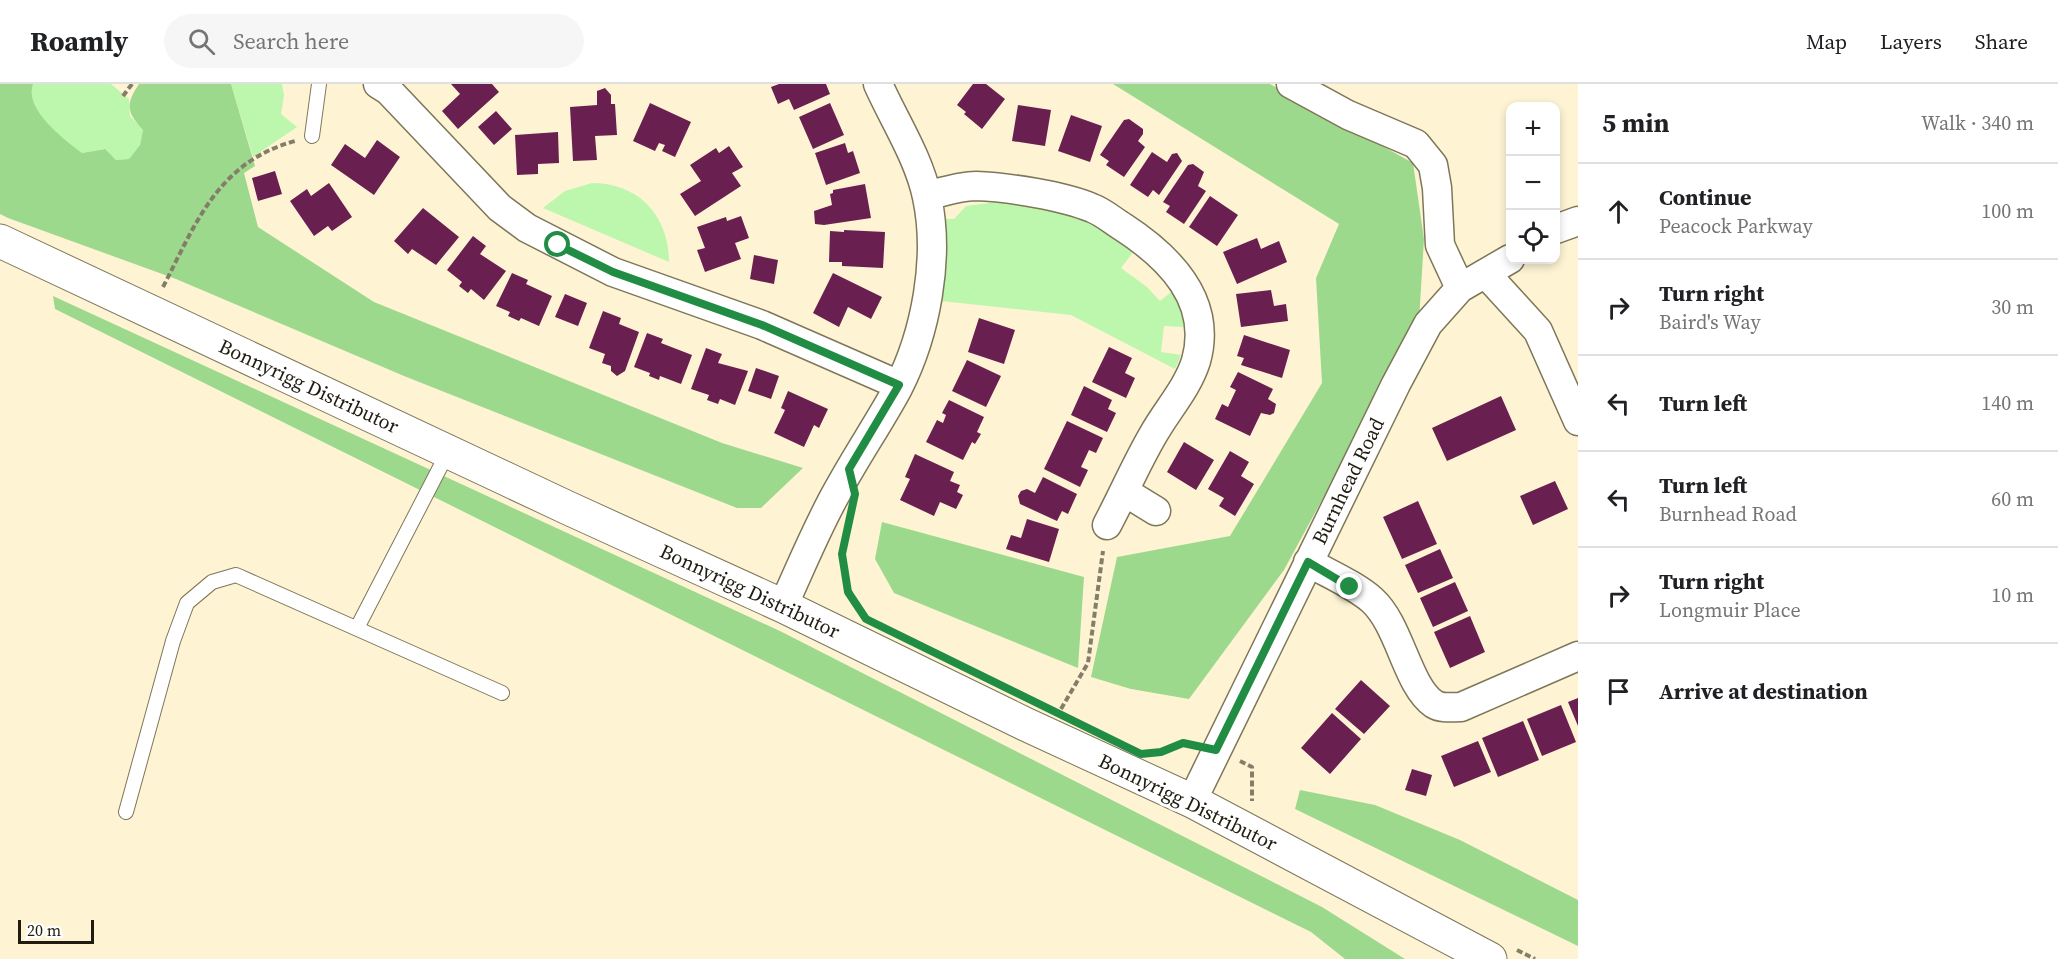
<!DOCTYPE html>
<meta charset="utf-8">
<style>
:root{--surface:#fff;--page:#f6f6f6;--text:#202124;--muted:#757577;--line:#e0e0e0}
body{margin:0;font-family:"Source Serif 4",serif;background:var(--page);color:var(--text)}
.controls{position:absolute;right:18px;top:18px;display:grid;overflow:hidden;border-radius:12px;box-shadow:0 3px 9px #0003}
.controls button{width:54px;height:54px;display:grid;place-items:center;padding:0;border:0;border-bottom:2px solid var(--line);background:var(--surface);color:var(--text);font:30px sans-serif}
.scale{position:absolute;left:18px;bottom:15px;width:76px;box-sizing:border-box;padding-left:6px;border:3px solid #201c11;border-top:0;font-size:16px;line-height:21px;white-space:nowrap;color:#201c11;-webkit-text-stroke:4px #fff;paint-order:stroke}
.stop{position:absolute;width:18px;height:18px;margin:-14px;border:4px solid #218d44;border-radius:50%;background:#fff}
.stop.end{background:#218d44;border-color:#fff;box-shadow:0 2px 6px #0008}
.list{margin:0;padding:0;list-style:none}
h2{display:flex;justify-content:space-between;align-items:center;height:78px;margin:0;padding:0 24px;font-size:26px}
h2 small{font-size:20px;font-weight:400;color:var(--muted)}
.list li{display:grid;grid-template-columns:39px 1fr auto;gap:18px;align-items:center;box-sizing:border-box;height:96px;padding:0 24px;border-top:2px solid var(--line)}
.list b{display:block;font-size:22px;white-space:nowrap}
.list p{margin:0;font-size:20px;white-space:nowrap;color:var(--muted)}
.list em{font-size:20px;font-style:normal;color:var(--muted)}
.icon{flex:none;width:33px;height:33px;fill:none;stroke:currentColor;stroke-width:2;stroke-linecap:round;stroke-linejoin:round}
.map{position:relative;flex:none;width:1578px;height:875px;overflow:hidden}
header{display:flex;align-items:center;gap:36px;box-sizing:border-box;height:84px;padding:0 30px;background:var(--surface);border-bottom:2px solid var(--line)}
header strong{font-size:28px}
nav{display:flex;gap:33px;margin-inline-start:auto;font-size:21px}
.search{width:420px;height:54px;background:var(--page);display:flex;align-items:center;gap:15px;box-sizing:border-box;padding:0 21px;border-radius:33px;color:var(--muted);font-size:22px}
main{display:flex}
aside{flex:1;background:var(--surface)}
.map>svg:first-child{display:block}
</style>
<header>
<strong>Roamly</strong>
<div class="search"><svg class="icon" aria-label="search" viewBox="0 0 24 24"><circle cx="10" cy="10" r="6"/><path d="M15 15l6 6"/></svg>Search here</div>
<nav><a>Map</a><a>Layers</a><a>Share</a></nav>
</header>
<main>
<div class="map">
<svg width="1578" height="875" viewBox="0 0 1578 875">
<rect width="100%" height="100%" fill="#fef4d4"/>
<path fill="#bcf7ad" d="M 33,0 L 111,0 L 129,15 L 130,32 L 143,46 L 140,61 L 129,75 L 116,76 L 104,65 L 82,69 C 64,55 24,27 33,0 Z
M 231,0 L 282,0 L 284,11 L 281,30 L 297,43 L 253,73 Z
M 592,99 C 638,99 669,131 669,178 L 543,124 L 565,107 Z
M 997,118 L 1047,122 L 1087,136 L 1134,167 L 1121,184 L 1147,203 L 1160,217 L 1175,205 L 1183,228 L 1184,243 L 1164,242 L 1161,268 L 1181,271 L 1175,285 L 1071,231 L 941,217 L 944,135 L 954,135 L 966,122 Z"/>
<path fill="#9dd98d" d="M 0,0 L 33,0 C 24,26 64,55 82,69 L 105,65 L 116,76 L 129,75 L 140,61 L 143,46 C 127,28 125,21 139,0 L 231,0 L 255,82 L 244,89 L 258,143 L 374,218 L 722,359 L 803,384 L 761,424 L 737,424 L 404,292 L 176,195 L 8,134 L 0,130 Z
M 1113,0 L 1270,0 L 1413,79 L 1424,155 L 1419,237 L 1284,486 L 1189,615 L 1131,605 L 1091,593 L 1117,473 L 1230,452 L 1322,299 L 1316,194 L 1339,140 Z
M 53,212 L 780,547 L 1322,823 L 1405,875 L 1345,875 L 1311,848 L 55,225 Z
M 882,438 L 1084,493 L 1078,584 L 894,509 L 875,475 Z
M 1300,706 L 1375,721 L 1460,756 L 1578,816 L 1578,862 L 1295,725 Z"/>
<path fill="#691f50" d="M 451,0 L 492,0 L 499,8 L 458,45 L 442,27 L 460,10 Z
M 779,0 L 826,0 L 830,10 L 794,26 L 789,15 L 778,20 L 771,3 Z
M 973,0 L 986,0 L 1005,15 L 982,45 L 964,30 L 966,28 L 957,21 Z
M 605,4 L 611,11 L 611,20 L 615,20 L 617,51 L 595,52 L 597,76 L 573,77 L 570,23 L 597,21 L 597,7 Z
M 650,19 L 691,38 L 675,73 L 662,67 L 665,61 L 659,59 L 655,67 L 633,57 Z
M 830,19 L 844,51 L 813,65 L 799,33 Z
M 1018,21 L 1051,26 L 1045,62 L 1012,57 Z
M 496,27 L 512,45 L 494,61 L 478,43 Z
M 1071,31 L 1102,42 L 1090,78 L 1058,67 Z
M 1129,35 L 1143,45 L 1143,50 L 1138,57 L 1145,63 L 1124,93 L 1106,81 L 1109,77 L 1100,71 L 1124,36 Z
M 558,48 L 559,79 L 538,80 L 538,90 L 517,91 L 515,51 Z
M 377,56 L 400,73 L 374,111 L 331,81 L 345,60 L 365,74 Z
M 845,59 L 848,69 L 853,67 L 860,89 L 826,101 L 815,69 Z
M 729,62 L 743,83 L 732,89 L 741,102 L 695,132 L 680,110 L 701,97 L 690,81 L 716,64 L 719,69 Z
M 1152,68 L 1167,78 L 1172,70 L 1177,69 L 1182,77 L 1159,111 L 1153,106 L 1148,113 L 1130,101 Z
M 1193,80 L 1204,88 L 1198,102 L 1206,107 L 1184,140 L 1166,128 L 1170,122 L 1163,118 L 1188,81 Z
M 275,87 L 282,110 L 258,117 L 252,94 Z
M 329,99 L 352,133 L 332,147 L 328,142 L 314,152 L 290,117 L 307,105 L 311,112 Z
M 865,100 L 871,134 L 824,141 L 815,140 L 814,127 L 832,121 L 830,110 L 833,109 L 833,106 Z
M 1210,112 L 1238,131 L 1217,162 L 1189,143 Z
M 423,124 L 459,153 L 436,181 L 412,165 L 408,170 L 394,157 Z
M 741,132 L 749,154 L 735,159 L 741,175 L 705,188 L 697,166 L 705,164 L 697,143 L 726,133 L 727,137 Z
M 844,146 L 885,148 L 883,184 L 842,182 L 842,178 L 829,178 L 830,147 L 844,148 Z
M 473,152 L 486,162 L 480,170 L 506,187 L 484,216 L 471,205 L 468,209 L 459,202 L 462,198 L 447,186 Z
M 1257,154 L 1261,165 L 1279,157 L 1287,178 L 1237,200 L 1223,168 Z
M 754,171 L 778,176 L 774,200 L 750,195 Z
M 512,189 L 528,196 L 526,200 L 552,212 L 539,242 L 521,234 L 519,237 L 508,232 L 510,228 L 496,222 Z
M 833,189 L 882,213 L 871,235 L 848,223 L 839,243 L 813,229 Z
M 1271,206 L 1274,222 L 1286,220 L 1288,237 L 1241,243 L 1236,210 Z
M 565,210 L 587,219 L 578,242 L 555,233 Z
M 603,227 L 621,234 L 619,240 L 639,248 L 625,287 L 617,292 L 611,287 L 611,282 L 602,279 L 605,270 L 589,264 Z
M 979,234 L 1015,246 L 1004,280 L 968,268 Z
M 647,249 L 663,255 L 661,259 L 692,271 L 681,300 L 660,292 L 659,296 L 649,292 L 650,289 L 634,283 Z
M 1244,251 L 1290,266 L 1282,294 L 1241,281 L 1244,274 L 1237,272 Z
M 1109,263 L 1132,274 L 1125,289 L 1135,294 L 1126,314 L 1092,298 Z
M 706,264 L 722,270 L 718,279 L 748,287 L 735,321 L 720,315 L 718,320 L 707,316 L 709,311 L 691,305 Z
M 967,276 L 1001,292 L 986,323 L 952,307 Z
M 756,284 L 779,292 L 771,315 L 748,307 Z
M 1238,288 L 1273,305 L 1268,315 L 1276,320 L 1274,329 L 1270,331 L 1261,329 L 1250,352 L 1215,335 L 1222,320 L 1228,323 L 1236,306 L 1230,303 Z
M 1084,302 L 1112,316 L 1108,325 L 1116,329 L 1107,348 L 1071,331 Z
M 788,307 L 828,325 L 819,344 L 814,341 L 804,363 L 774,349 L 785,326 L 781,324 Z
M 1501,312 L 1516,346 L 1447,377 L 1432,344 Z
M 949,316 L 984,333 L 977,348 L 981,350 L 975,360 L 972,358 L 963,376 L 926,358 L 937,336 L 943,339 L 946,331 L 942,329 Z
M 1067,337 L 1103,354 L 1096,369 L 1089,366 L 1081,383 L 1088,386 L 1080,403 L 1044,385 Z
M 1184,358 L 1214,376 L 1196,406 L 1167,388 Z
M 1230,367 L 1249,378 L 1241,392 L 1254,400 L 1235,432 L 1219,422 L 1224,414 L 1208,405 Z
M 915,370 L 954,388 L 950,397 L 960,401 L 957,408 L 963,411 L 956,425 L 940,418 L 934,432 L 900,416 L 910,395 L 905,393 Z
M 1043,393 L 1077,410 L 1068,430 L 1062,427 L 1057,437 L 1020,420 L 1018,412 L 1021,407 L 1027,405 L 1035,409 Z
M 1555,397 L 1568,425 L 1533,441 L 1520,412 Z
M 1418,417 L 1437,460 L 1402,475 L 1383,433 Z
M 1027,435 L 1059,445 L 1049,478 L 1006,465 L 1011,451 L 1021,454 Z
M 1440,465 L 1453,494 L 1418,509 L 1405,481 Z
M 1455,498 L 1468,527 L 1433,543 L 1420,514 Z
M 1470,532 L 1485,568 L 1450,584 L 1434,548 Z
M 1361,596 L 1390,622 L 1364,650 L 1335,625 Z
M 1578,614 L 1578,642 L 1568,618 Z
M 1561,621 L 1576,658 L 1542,672 L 1527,635 Z
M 1332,629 L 1361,655 L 1330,690 L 1301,664 Z
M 1523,637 L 1539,676 L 1498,693 L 1482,654 Z
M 1478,657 L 1491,688 L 1454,703 L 1441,672 Z
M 1412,685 L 1432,691 L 1426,712 L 1405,706 Z"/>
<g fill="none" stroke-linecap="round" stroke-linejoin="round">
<defs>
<path id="service" d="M 312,52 L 319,0
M 357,544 L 448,368
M 126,728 L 173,557 L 187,519 L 212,498 L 236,491 L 502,609"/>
<path id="minor" d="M 378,0 L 389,7 L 500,124 L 527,144 L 613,188 L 762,241 L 899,301
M 1291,0 L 1348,31 L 1416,60 L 1433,81 L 1437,104 L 1440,161 L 1460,204
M 927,112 C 942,108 960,102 976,102 C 1007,103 1064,112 1092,124 C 1103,128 1113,137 1123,143 C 1169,173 1213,216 1196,277 C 1187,305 1167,326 1153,351 C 1136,380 1123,411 1107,441
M 1556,145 L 1578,137
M 1487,191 L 1538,247 L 1578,337
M 1125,408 L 1156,427
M 1308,478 C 1329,490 1355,501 1372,516 C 1400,541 1407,602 1434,620 C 1442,625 1452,623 1461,623 L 1578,572
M 783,522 C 801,483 817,443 838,406 C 857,371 879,339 898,304 C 926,249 940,174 927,113 C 919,74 894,36 878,0
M 1192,717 L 1396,300 L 1428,240 L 1460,204 L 1510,175"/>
<path id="secondary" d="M 0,157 L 568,424 L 783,522 L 1025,640 L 1192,717 L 1490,875"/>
</defs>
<use href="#service" stroke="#7e7659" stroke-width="16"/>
<use href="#minor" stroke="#7e7659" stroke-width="31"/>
<use href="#secondary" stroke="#7e7659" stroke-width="35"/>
<path stroke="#847e69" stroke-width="4" stroke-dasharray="6 3" stroke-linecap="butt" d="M 123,12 L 132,0
M 163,203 C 196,139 218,78 295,57
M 846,453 C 840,481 846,505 861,528
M 1061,625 L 1088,579 L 1103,467
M 1158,668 L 1183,659 L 1190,661
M 1240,677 L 1252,683 L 1252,717
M 1517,866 L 1535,875"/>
<use href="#service" stroke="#fff" stroke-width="14"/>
<use href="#minor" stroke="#fff" stroke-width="28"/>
<use href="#secondary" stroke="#fff" stroke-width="33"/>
</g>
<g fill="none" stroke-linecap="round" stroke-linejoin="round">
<path stroke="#218d44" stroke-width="8" d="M 558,161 L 613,188 L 762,241 L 899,301 L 849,385 L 855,410 L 842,470 L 848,508 L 866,535 L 1141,670 L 1161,668 L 1183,659 L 1216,666 L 1308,478 L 1350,503"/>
</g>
<g text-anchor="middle" stroke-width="6" stroke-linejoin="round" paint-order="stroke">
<g font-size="20" fill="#201c11" stroke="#fff">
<text transform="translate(309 302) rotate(25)" y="7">Bonnyrigg Distributor</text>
<text transform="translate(1348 397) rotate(-64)" y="7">Burnhead Road</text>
<text transform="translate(750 507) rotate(25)" y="7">Bonnyrigg Distributor</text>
<text transform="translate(1188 718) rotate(26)" y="7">Bonnyrigg Distributor</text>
</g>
</g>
</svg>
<div class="controls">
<button>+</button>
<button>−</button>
<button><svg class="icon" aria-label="locate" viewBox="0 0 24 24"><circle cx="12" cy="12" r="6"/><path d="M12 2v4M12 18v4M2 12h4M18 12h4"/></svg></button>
</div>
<div class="scale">20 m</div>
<div class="stop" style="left:558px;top:161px"></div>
<div class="stop end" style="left:1350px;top:503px"></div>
</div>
<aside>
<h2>5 min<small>Walk · 340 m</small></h2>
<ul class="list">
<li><svg class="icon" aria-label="ahead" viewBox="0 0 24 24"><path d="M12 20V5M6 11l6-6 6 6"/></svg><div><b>Continue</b><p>Peacock Parkway</p></div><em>100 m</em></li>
<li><svg class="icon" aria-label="right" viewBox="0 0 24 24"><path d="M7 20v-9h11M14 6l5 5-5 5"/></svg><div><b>Turn right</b><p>Baird's Way</p></div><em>30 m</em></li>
<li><svg class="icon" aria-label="left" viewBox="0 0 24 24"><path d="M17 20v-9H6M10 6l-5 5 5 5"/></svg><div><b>Turn left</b></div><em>140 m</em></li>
<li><svg class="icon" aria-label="left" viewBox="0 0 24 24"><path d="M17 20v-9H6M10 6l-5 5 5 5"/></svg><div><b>Turn left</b><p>Burnhead Road</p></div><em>60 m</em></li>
<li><svg class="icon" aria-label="right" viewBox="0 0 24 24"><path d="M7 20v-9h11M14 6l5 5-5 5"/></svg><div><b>Turn right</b><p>Longmuir Place</p></div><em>10 m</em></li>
<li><svg class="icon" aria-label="arrive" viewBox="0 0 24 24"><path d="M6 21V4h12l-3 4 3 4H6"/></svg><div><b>Arrive at destination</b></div></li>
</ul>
</aside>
</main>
